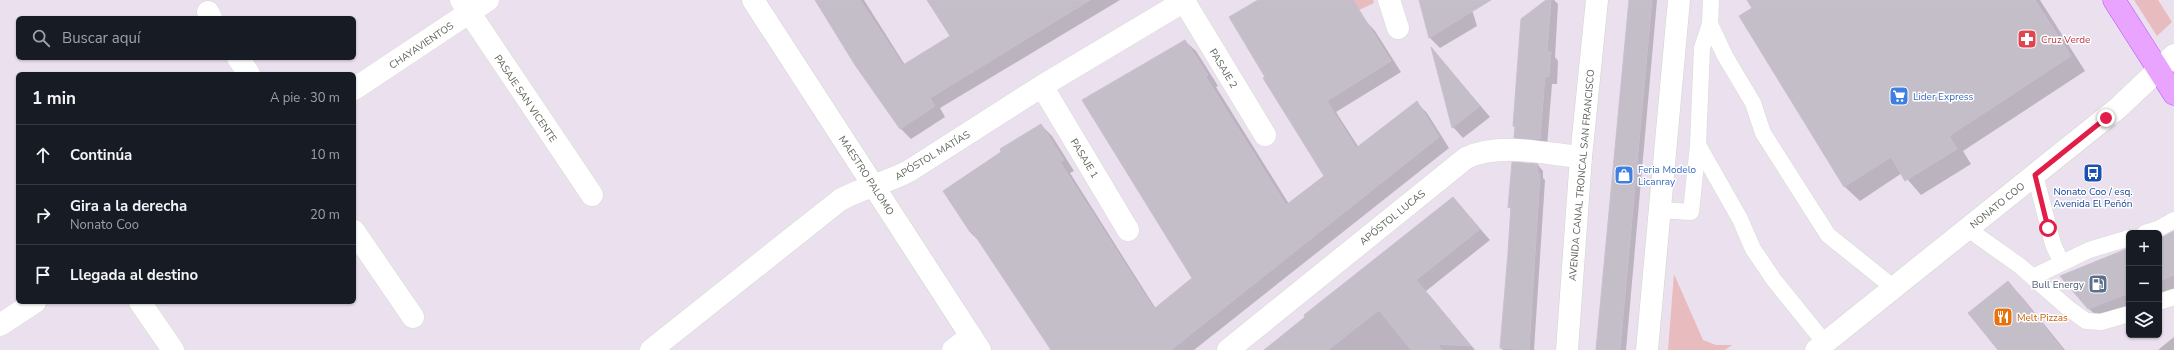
<!DOCTYPE html>
<html lang="es">
<meta charset="utf-8">
<style>
:root{--surface:#171b24;--page:#242831;--text:#f1f3f6;--muted:#9ea1a6;--line:#363941}
body{margin:0;font-family:"Nunito Sans",sans-serif;background:var(--page);color:var(--text)}
.controls{position:absolute;right:12px;bottom:12px;display:grid;overflow:hidden;border-radius:6px;box-shadow:0 1px 3px #0004}
.controls button{width:36px;height:36px;display:grid;place-items:center;padding:0;border:0;border-bottom:1px solid var(--line);background:var(--surface);color:var(--text);font:20px sans-serif}
.stop{position:absolute;width:12px;height:12px;margin:-9px;border:3px solid #e11d48;border-radius:50%;background:#fff}
.stop.end{background:#e11d48;border-color:#fff;box-shadow:0 1px 4px #0008}
.list{margin:0;padding:0;list-style:none}
h2{display:flex;justify-content:space-between;align-items:center;height:52px;margin:0;padding:0 16px;font-size:17px}
h2 small{font-size:13px;font-weight:400;color:var(--muted)}
.list li{display:grid;grid-template-columns:26px 1fr auto;gap:12px;align-items:center;box-sizing:border-box;height:60px;padding:0 16px;border-top:1px solid var(--line)}
.list b{display:block;font-size:15px;white-space:nowrap}
.list p{margin:0;font-size:13px;white-space:nowrap;color:var(--muted)}
.list em{font-size:13px;font-style:normal;color:var(--muted)}
.icon{flex:none;width:22px;height:22px;fill:none;stroke:currentColor;stroke-width:2;stroke-linecap:round;stroke-linejoin:round}
.map{position:relative;flex:none;width:2174px;height:350px;overflow:hidden}
.search{position:absolute;background:var(--surface);box-shadow:0 1px 3px #0004;left:16px;top:16px;width:340px;height:44px;display:flex;align-items:center;gap:10px;box-sizing:border-box;padding:0 14px;border-radius:6px;color:var(--muted);font-size:15px}
.panel{position:absolute;background:var(--surface);box-shadow:0 1px 3px #0004;left:16px;top:72px;width:340px;height:232px;border-radius:6px}
.map>svg:first-child{display:block}
</style>
<div class="map">
<svg width="2174" height="350" viewBox="0 0 2174 350">
<rect width="100%" height="100%" fill="#eae0ee"/>
<path fill="#e8bbbe" d="M 1352,0 L 1373,0 L 1374,3 L 1357,11 Z
M 2134,0 L 2158,0 L 2172,22 L 2157,36 Z
M 1674,274 L 1703,340 L 1716,345 L 1732,345 L 1725,350 L 1668,350 Z"/>
<path fill="#0003" d="M 815,0 L 864,0 L 905,65 L 952,36 L 929,0 L 1120,0 L 940,108 L 945,117 L 911,139 L 901,129 Z
M 1260,0 L 1351,0 L 1365,20 L 1375,31 L 1401,72 L 1336,112 L 1359,148 L 1417,103 L 1427,113 L 1449,148 L 1194,350 L 1052,350 L 980,242 L 970,232 L 1041,125 L 1052,136 L 1074,171 L 1070,173 L 1156,309 L 1194,278 L 1185,41 L 1196,51 L 1218,86 L 1216,87 L 1289,204 L 1325,176 L 1266,77 Z
M 1420,0 L 1469,0 L 1477,26 L 1440,48 L 1430,38 Z
M 1547,0 L 1554,0 L 1558,4 L 1555,57 L 1558,61 L 1557,84 L 1552,84 L 1547,146 L 1523,145 L 1515,137 L 1516,128 L 1514,126 Z
M 1630,0 L 1657,0 L 1626,350 L 1597,350 Z
M 1748,0 L 2040,0 L 2085,71 L 1963,151 L 1971,164 L 1921,195 L 1902,173 L 1860,201 L 1845,187 L 1741,16 L 1753,8 Z
M 1433,50 L 1490,117 L 1463,138 L 1453,127 Z
M 1513,164 L 1538,165 L 1543,171 L 1543,178 L 1545,180 L 1534,350 L 1503,350 L 1501,348 L 1512,210 L 1509,207 Z
M 1453,198 L 1490,240 L 1426,291 L 1475,350 L 1266,350 Z
M 2174,237 L 2174,293 L 2159,299 L 2159,240 Z
M 2129,249 L 2129,311 L 2102,321 L 2088,308 Z
M 2008,282 L 2022,297 L 2065,350 L 1999,350 Z
M 2174,337 L 2174,350 L 2158,350 Z"/>
<path fill="#c4bec8" stroke="#cbbed3" d="M 815,0 L 860,0 L 903,65 L 950,36 L 927,0 L 1090,0 L 930,98 L 935,106 L 900,129 L 855,65 Z
M 1258,0 L 1353,0 L 1391,61 L 1327,101 L 1356,148 L 1417,101 L 1439,137 L 1171,350 L 1051,350 L 972,231 L 970,232 L 943,191 L 1001,152 L 1000,149 L 1041,124 L 1064,160 L 1060,162 L 1154,309 L 1192,278 L 1082,100 L 1185,40 L 1208,75 L 1206,77 L 1286,205 L 1324,176 L 1263,78 L 1265,77 L 1229,17 Z
M 1419,0 L 1491,0 L 1429,38 Z
M 1546,0 L 1551,0 L 1547,52 L 1551,52 L 1549,77 L 1545,76 L 1540,139 L 1514,138 L 1515,127 L 1513,126 L 1521,19 Z
M 1629,0 L 1652,0 L 1620,350 L 1596,350 Z
M 1747,0 L 2035,0 L 2071,56 L 1949,136 L 1957,149 L 1905,181 L 1891,157 L 1844,187 L 1739,16 L 1752,8 Z
M 1431,47 L 1480,106 L 1452,128 Z
M 1512,162 L 1538,164 L 1537,173 L 1540,174 L 1529,350 L 1500,348 L 1508,253 L 1511,206 L 1508,208 Z
M 1453,197 L 1480,229 L 1416,280 L 1471,346 L 1437,344 L 1442,350 L 1411,350 L 1379,310 L 1328,350 L 1264,350 L 1305,317 L 1304,315 Z
M 2174,231 L 2174,275 L 2159,281 L 2159,239 Z
M 2129,248 L 2129,293 L 2088,309 L 2060,276 Z
M 2008,281 L 2023,300 L 2063,350 L 1998,350 L 1968,313 Z"/>
<g fill="none" stroke-linecap="round" stroke-linejoin="round">
<defs>
<path id="lane" d="M 1710,24 L 1725,56 L 1753,103 L 1763,133 L 1828,235 L 1894,288
M 1698,145 L 1740,219 L 1753,249 L 1774,280 L 1825,343
M 2035,175 L 2053,244 L 2061,262
M 1660,210 L 1691,212 L 1698,145 L 1702,48 L 1710,24 L 1711,0
M 1968,229 L 2020,266 L 2068,308 L 2086,321 L 2101,322 L 2129,314
M 2145,233 L 2158,229 L 2174,220
M 2033,277 L 2089,250 L 2129,238
M 2159,302 L 2174,297"/>
<path id="street" d="M 461,0 L 592,195
M 1389,0 L 1398,28
M 1184,1 L 1265,135
M 208,12 L 211,18
M 238,58 L 249,74
M 1042,86 L 1128,230
M 354,89 L 488,0
M 354,231 L 413,317
M 140,302 L 173,350
M 0,325 L 35,302
M 651,350 L 840,200 C 862,188 886,183 909,171 L 1042,86 L 1186,0
M 953,350 L 971,336
M 1228,350 L 1466,158 C 1501,142 1545,154 1581,157"/>
<path id="secondary" d="M 753,0 L 980,350
M 1567,350 L 1581,157 L 1597,0
M 1647,350 L 1679,0
M 1816,350 L 2118,108 L 2174,55"/>
<path id="primary" d="M 2114,0 L 2174,94"/>
</defs>
<use href="#lane" stroke="#d7dcd4" stroke-width="17"/>
<use href="#street" stroke="#d7dcd4" stroke-width="23"/>
<use href="#secondary" stroke="#d0d6cb" stroke-width="23"/>
<use href="#primary" stroke="#bc4bfc" stroke-width="23"/>
<use href="#lane" stroke="#fff" stroke-width="16"/>
<use href="#street" stroke="#fff" stroke-width="22"/>
<use href="#secondary" stroke="#fff" stroke-width="22"/>
<use href="#primary" stroke="#e9a4ff" stroke-width="22"/>
</g>
<g fill="none" stroke-linecap="round" stroke-linejoin="round">
<path stroke="#e11d48" stroke-width="5" d="M 2048,228 L 2035,175 L 2106,118"/>
</g>
<defs>
<symbol id="pharmacy-square" viewBox="-11 -11 22 22"><rect x="-9" y="-9" width="18" height="18" rx="4" fill="#e0444e" stroke="#fff"/><path d="M-2-6h4v4h4v4h-4v4h-4v-4h-4v-4h4Z" fill="#fff"/></symbol>
<symbol id="supermarket-square" viewBox="-11 -11 22 22"><rect x="-9" y="-9" width="18" height="18" rx="4" fill="#3f7fe0" stroke="#fff"/><path d="M-6-5.5h2.5l.6 2H6L4.5 2H-2.5L-4.4-4H-6ZM-1.5 3.2a1.3 1.3 0 1 0 .1 0ZM3 3.2a1.3 1.3 0 1 0 .1 0Z" fill="#fff"/></symbol>
<symbol id="bus-square" viewBox="-11 -11 22 22"><rect x="-9" y="-9" width="18" height="18" rx="4" fill="#1a4fb4" stroke="#fff"/><path d="M-5-6H5V4H4V6H2V4H-2V6H-4V4H-5ZM-3.5-4V0h7V-4ZM-3.5 1.2v1.5H-2V1.2ZM2 1.2v1.5H3.5V1.2Z" fill="#fff"/></symbol>
<symbol id="shop-square" viewBox="-11 -11 22 22"><rect x="-9" y="-9" width="18" height="18" rx="4" fill="#3f7fe0" stroke="#fff"/><path d="M-5-2.5h2.3a2.7 3.5 0 0 1 5.4 0H5L5.5 6h-11ZM-1.5-2.5h3a1.5 2.3 0 0 0-3 0Z" fill="#fff"/></symbol>
<symbol id="fuel-square" viewBox="-11 -11 22 22"><rect x="-9" y="-9" width="18" height="18" rx="4" fill="#5c6f8a" stroke="#fff"/><path d="M-5.5-6h7V0h2V4h1.3V-2.5L3-4.5l.8-.8L6-3V5H2.5V1h-1V6h-7ZM-4.2-4.7v3.2H.2V-4.7Z" fill="#fff"/></symbol>
<symbol id="restaurant-square" viewBox="-11 -11 22 22"><rect x="-9" y="-9" width="18" height="18" rx="4" fill="#e8710a" stroke="#fff"/><path d="M-5-6h1v4h1v-4h1v4h1v-4h1v5L-1.5 .5V6h-2V.5L-5-1ZM5-6V6H3V1.5H1.5Q1.5-4 5-6Z" fill="#fff"/></symbol>
</defs>
<g fill-rule="evenodd">
<use href="#pharmacy-square" x="2016" y="28" width="22" height="22"/>
<use href="#supermarket-square" x="1888" y="85" width="22" height="22"/>
<use href="#bus-square" x="2082" y="162" width="22" height="22"/>
<use href="#shop-square" x="1613" y="164" width="22" height="22"/>
<use href="#fuel-square" x="2087" y="273" width="22" height="22"/>
<use href="#restaurant-square" x="1992" y="306" width="22" height="22"/>
</g>
<g text-anchor="middle" stroke-width="3" stroke-linejoin="round" paint-order="stroke">
<g font-size="10" fill="#be3a42" stroke="#fff" text-anchor="start">
<text x="2041" y="43">Cruz Verde</text>
</g>
<g font-size="10" fill="#5e6359" stroke="#fff">
<text transform="translate(421 45) rotate(-34)" y="4">CHAYAVIENTOS</text>
<text transform="translate(1224 68) rotate(59)" y="4">PASAJE 2</text>
<text transform="translate(526 98) rotate(56)" y="4">PASAJE SAN VICENTE</text>
<text transform="translate(932 155) rotate(-31)" y="4">APÓSTOL MATÍAS</text>
<text transform="translate(1085 158) rotate(59)" y="4">PASAJE 1</text>
<text transform="translate(867 175) rotate(57)" y="4">MAESTRO PALOMO</text>
<text transform="translate(1581 175) rotate(-85)" y="4">AVENIDA CANAL TRONCAL SAN FRANCISCO</text>
<text transform="translate(1997 205) rotate(-39)" y="4">NONATO COO</text>
<text transform="translate(1392 217) rotate(-39)" y="4">APÓSTOL LUCAS</text>
</g>
<g font-size="10" fill="#366cbe" stroke="#fff" text-anchor="start">
<text x="1913" y="100">Lider Express</text>
<text x="1638" y="173">Feria Modelo<tspan x="1638" dy="12">Licanray</tspan></text>
</g>
<g font-size="10" fill="#164399" stroke="#fff">
<text x="2093" y="195">Nonato Coo / esq.<tspan x="2093" dy="12">Avenida El Peñón</tspan></text>
</g>
<g font-size="10" fill="#4e5e75" stroke="#fff" text-anchor="end">
<text x="2084" y="288">Bull Energy</text>
</g>
<g font-size="10" fill="#c56008" stroke="#fff" text-anchor="start">
<text x="2017" y="321">Melt Pizzas</text>
</g>
</g>
</svg>
<div class="controls">
<button>+</button>
<button>−</button>
<button><svg class="icon" aria-label="layers" viewBox="0 0 24 24"><path d="M12 4l9 5-9 5-9-5zM3 14l9 5 9-5"/></svg></button>
</div>
<div class="stop" style="left:2048px;top:228px"></div>
<div class="stop end" style="left:2106px;top:118px"></div>
<div class="search"><svg class="icon" aria-label="search" viewBox="0 0 24 24"><circle cx="10" cy="10" r="6"/><path d="M15 15l6 6"/></svg>Buscar aquí</div>
<section class="panel">
<h2>1 min<small>A pie · 30 m</small></h2>
<ul class="list">
<li><svg class="icon" aria-label="ahead" viewBox="0 0 24 24"><path d="M12 20V5M6 11l6-6 6 6"/></svg><div><b>Continúa</b></div><em>10 m</em></li>
<li><svg class="icon" aria-label="right" viewBox="0 0 24 24"><path d="M7 20v-9h11M14 6l5 5-5 5"/></svg><div><b>Gira a la derecha</b><p>Nonato Coo</p></div><em>20 m</em></li>
<li><svg class="icon" aria-label="arrive" viewBox="0 0 24 24"><path d="M6 21V4h12l-3 4 3 4H6"/></svg><div><b>Llegada al destino</b></div></li>
</ul>
</section>
</div>
